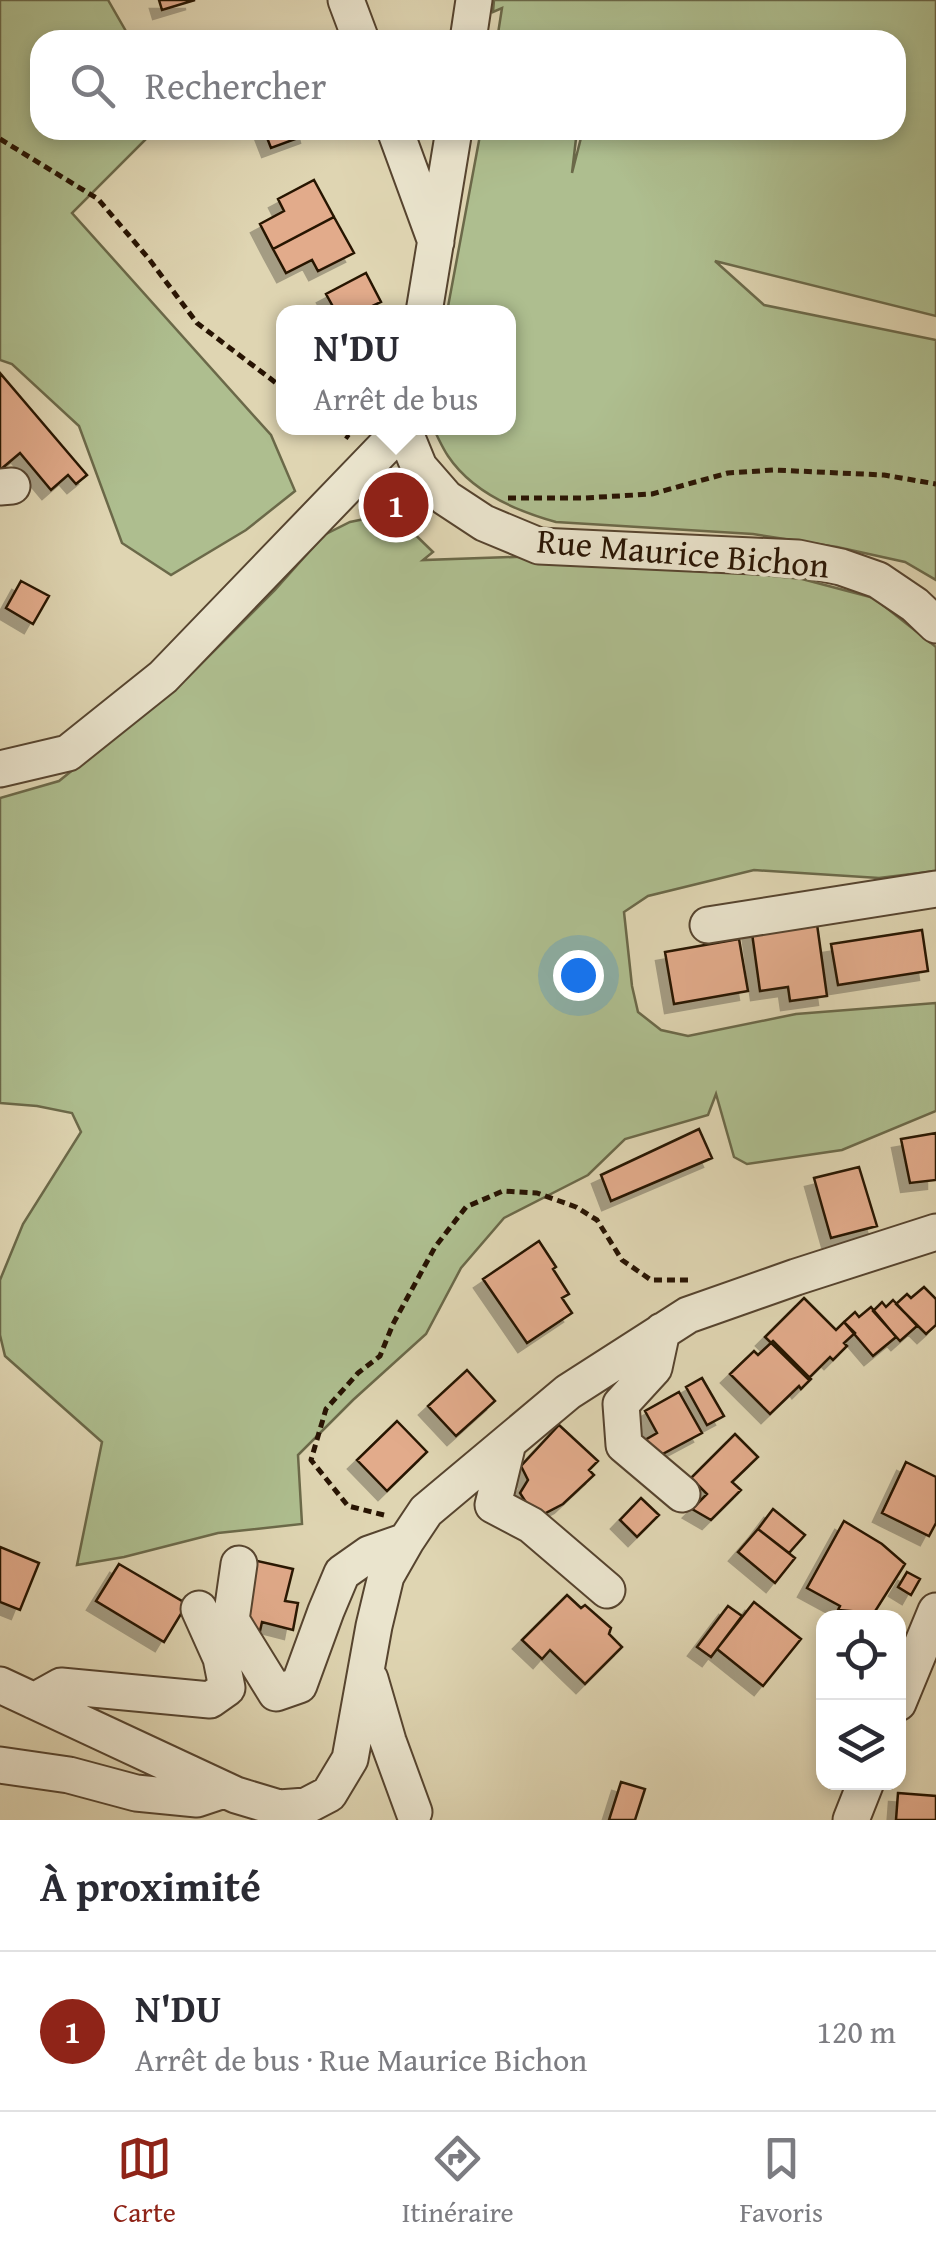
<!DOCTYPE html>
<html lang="fr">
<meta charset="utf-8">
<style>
:root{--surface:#fff;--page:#f7f7f7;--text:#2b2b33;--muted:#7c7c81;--line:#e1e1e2;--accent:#8f2418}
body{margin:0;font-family:"Gentium Book Plus",serif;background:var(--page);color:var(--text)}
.controls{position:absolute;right:30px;bottom:30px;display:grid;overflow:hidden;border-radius:20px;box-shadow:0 5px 15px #0003}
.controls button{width:90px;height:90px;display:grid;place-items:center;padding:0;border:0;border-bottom:2px solid var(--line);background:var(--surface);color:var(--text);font:50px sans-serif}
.you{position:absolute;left:578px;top:975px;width:35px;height:35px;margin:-25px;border:8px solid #fff;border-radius:50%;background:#1a73e8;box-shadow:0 0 0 15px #1a73e833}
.badge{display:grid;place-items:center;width:65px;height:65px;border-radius:50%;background:var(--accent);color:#fff;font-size:32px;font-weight:700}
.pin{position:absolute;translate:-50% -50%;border:5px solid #fff;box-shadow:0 2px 10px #0006}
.popup{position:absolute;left:276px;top:305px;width:240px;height:130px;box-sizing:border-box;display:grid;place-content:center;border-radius:20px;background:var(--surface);filter:drop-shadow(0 2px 8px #0005);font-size:32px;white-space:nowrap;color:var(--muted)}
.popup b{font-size:38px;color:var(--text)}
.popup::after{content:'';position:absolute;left:50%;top:100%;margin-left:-20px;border:20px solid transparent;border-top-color:var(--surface)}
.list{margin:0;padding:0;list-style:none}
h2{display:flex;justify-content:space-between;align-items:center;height:130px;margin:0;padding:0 40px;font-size:42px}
h2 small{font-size:32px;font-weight:400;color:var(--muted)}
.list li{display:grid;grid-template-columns:65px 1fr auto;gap:30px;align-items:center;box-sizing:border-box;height:160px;padding:0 40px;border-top:2px solid var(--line)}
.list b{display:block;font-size:38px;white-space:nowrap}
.list p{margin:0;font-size:32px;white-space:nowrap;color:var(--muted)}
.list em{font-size:32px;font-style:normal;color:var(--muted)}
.icon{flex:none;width:55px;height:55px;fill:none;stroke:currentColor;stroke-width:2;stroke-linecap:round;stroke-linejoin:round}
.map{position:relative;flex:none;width:936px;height:1820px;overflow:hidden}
.search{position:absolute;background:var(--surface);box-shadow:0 5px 15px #0003;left:30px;right:30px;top:30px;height:110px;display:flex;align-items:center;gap:25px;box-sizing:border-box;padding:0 35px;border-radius:30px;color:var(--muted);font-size:38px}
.sheet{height:290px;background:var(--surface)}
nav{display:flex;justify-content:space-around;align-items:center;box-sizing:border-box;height:140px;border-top:2px solid var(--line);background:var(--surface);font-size:28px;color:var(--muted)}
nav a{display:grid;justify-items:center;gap:5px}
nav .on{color:var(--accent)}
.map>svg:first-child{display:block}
</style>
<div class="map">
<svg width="936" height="1820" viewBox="0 0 936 1820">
<defs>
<filter id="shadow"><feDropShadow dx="-9" dy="9" stdDeviation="0" flood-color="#0004"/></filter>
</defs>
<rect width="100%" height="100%" fill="#dfd5b2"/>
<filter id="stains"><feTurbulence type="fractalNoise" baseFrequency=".002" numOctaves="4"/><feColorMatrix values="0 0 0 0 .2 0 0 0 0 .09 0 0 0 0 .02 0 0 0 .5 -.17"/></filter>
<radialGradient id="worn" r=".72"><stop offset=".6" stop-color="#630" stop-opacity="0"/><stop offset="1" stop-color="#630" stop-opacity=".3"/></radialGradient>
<path fill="#aebe8f" stroke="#6b6949" stroke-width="2.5" d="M 0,0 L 108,0 L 131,40 L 40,40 L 40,130 L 155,130 L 72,213 L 271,435 L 295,491 L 246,530 L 171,575 L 122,543 L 79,426 L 12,364 L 0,360 Z
M 494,0 L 936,0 L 936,316 L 715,261 L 764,305 L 936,340 L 936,580 L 905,562 L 837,547 L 753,534 L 556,522 C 516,511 472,492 448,456 C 442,447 438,437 433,428 L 508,428 L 508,312 L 447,312 L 481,130 L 577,130 L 572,173 L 583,130 L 896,130 L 896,40 L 497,40 L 502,8 L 493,12 Z
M 393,513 L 433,552 L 423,560 L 571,555 L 802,579 L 874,598 L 936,647 L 936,871 L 879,878 L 754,870 L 648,896 L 624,912 L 632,986 L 638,1012 L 661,1030 L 688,1036 L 796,1014 L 936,1003 L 936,1111 L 842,1150 L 747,1164 L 734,1157 L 716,1094 L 708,1115 L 625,1139 L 588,1175 L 504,1218 L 461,1268 L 426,1334 L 353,1400 L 298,1455 L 302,1524 L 218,1533 L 124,1557 L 77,1565 L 102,1442 L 5,1356 L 0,1335 L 0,1280 L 23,1224 L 81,1132 L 72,1113 L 37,1106 L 0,1103 L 0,798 L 59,781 L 188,677 L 275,590 L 324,535 L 350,522 Z"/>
<path fill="#e2ab8b" stroke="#281403" stroke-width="2.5" filter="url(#shadow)" d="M 159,0 L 195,0 L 162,10 Z
M 264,130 L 308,130 L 309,134 L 271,148 Z
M 314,180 L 334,217 L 273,249 L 260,224 L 284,211 L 278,199 Z
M 334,217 L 354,253 L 318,271 L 312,260 L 286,273 L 273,249 Z
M 366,273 L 381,302 L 360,312 L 336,312 L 326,294 Z
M 0,373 L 87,475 L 76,484 L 68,475 L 51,490 L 20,453 L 0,470 Z
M 21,581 L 49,596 L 33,624 L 6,608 Z
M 816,917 L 827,996 L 790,1001 L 788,987 L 760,991 L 751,926 Z
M 922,930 L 928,971 L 838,985 L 831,944 Z
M 739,939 L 748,991 L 674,1004 L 665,952 Z
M 699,1129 L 712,1158 L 611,1201 L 601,1175 Z
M 936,1133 L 936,1180 L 910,1183 L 901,1139 Z
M 859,1167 L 877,1226 L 831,1238 L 814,1178 Z
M 539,1241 L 556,1267 L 553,1269 L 569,1294 L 562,1298 L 572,1313 L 527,1343 L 483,1279 Z
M 924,1287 L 936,1299 L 936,1325 L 926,1334 L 896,1304 L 907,1294 L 911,1298 Z
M 804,1298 L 836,1330 L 844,1322 L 855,1333 L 844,1343 L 847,1346 L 833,1360 L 830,1357 L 808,1379 L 765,1337 Z
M 893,1300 L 917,1326 L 900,1341 L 873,1311 L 882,1302 L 886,1307 Z
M 871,1307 L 896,1337 L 873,1356 L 844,1322 L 855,1312 L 859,1317 Z
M 773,1341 L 811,1379 L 801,1389 L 799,1386 L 770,1414 L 730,1374 L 754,1351 L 758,1355 Z
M 467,1370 L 495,1401 L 456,1436 L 428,1406 Z
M 702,1378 L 724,1416 L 707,1425 L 686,1387 Z
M 679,1392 L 702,1433 L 655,1458 L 645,1440 L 657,1433 L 645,1411 Z
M 397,1421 L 427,1452 L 387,1491 L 357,1460 Z
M 559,1425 L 598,1461 L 589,1470 L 594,1475 L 563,1504 L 536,1518 L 520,1493 L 528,1480 L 521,1466 Z
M 735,1434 L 758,1457 L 732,1482 L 741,1490 L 711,1520 L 692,1509 L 707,1494 L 691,1478 Z
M 906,1462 L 936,1477 L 936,1523 L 929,1536 L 882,1513 Z
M 641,1498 L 659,1515 L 637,1537 L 620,1520 Z
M 773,1509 L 805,1535 L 789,1553 L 758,1529 Z
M 844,1521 L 882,1544 L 905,1564 L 874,1613 L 838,1610 L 840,1606 L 807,1588 Z
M 758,1529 L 795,1558 L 775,1583 L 738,1552 Z
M 0,1547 L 39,1563 L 20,1610 L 0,1602 Z
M 253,1560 L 293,1569 L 285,1601 L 298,1603 L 293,1630 L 262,1622 L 260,1631 L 238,1626 Z
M 119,1564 L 187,1604 L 164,1642 L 96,1601 Z
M 907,1572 L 920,1579 L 911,1595 L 898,1587 Z
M 567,1595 L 581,1608 L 585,1605 L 611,1628 L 609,1634 L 622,1647 L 585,1684 L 550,1650 L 542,1659 L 522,1640 Z
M 754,1602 L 801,1639 L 763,1686 L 717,1649 Z
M 728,1606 L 742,1616 L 711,1657 L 697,1647 Z
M 621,1782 L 645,1789 L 635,1820 L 609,1820 Z
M 898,1793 L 936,1796 L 936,1820 L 896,1820 Z"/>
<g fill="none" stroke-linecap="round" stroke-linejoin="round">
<defs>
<path id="minor" d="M 346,0 L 361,40
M 468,40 L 474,0
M 395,130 L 436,242
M 424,312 L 454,130
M 0,487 L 12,486
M 0,769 L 68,753 L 163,677 L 403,428 L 419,467 L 446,498 L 484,523 L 539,546 L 798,558 L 841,567 L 878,580 L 915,605 L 936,625
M 708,925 L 936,889
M 662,1331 L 654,1368 L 621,1404 L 624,1445 L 682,1494
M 508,1443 L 493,1505 L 531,1525 L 607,1590
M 239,1564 L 231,1620 L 276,1693 L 299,1685 L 326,1611 L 342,1573 L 369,1554 L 406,1541
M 370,1679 L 388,1741 L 414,1812
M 0,1685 L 236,1795 L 279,1808 L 306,1806 L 329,1794 L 350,1759 L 374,1626 L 386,1576 L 406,1541 L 426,1511 L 568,1392 L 688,1315 L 796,1277 L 936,1232
M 34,1701 L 61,1686 L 210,1700 L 227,1688 L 221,1658 L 199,1609
M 898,1703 L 936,1611
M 0,1765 L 69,1775 L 136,1793 L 197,1799 L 224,1790
M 851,1820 L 866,1782"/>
</defs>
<use href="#minor" stroke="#56442f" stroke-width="39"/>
<path stroke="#281403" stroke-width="5" stroke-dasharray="8 5" stroke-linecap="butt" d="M 0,139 L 98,199 L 149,259 L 197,323 L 284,389
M 335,428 L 349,438
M 508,498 L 584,498 L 652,494 L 728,473 L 774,470 L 884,475 L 936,484
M 384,1515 L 348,1506 L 311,1460 L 326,1409 L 358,1373 L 380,1356 L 393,1324 L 435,1247 L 466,1207 L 503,1191 L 537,1193 L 576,1207 L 597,1220 L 622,1260 L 651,1280 L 689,1280"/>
<use href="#minor" stroke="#eae4cd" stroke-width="35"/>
</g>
<g text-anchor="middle" stroke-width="8" stroke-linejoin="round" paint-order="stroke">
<g font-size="35" fill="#281403" stroke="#eae4cd">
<text transform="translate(683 553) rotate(5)" y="12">Rue Maurice Bichon</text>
</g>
</g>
<rect width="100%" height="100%" filter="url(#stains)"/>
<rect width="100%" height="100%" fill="url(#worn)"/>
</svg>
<div class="controls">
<button><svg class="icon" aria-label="locate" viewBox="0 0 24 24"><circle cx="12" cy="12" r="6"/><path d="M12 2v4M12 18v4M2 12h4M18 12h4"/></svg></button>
<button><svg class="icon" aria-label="layers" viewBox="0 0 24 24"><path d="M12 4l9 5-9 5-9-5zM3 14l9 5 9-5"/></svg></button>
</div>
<div class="you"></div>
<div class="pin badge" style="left:396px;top:505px">1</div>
<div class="popup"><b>N'DU</b>Arrêt de bus</div>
<div class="search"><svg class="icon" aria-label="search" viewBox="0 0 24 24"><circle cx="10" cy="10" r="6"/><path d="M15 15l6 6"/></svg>Rechercher</div>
</div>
<section class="sheet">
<h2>À proximité<small></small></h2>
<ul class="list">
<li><span class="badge">1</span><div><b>N'DU</b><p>Arrêt de bus · Rue Maurice Bichon</p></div><em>120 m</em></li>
</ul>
</section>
<nav>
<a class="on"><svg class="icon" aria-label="map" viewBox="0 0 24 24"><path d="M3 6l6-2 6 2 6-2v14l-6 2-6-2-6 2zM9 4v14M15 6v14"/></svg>Carte</a>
<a><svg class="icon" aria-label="directions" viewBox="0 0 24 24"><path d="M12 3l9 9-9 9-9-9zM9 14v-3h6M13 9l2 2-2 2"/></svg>Itinéraire</a>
<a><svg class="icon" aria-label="saved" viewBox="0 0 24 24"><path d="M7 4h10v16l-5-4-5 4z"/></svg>Favoris</a>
</nav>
